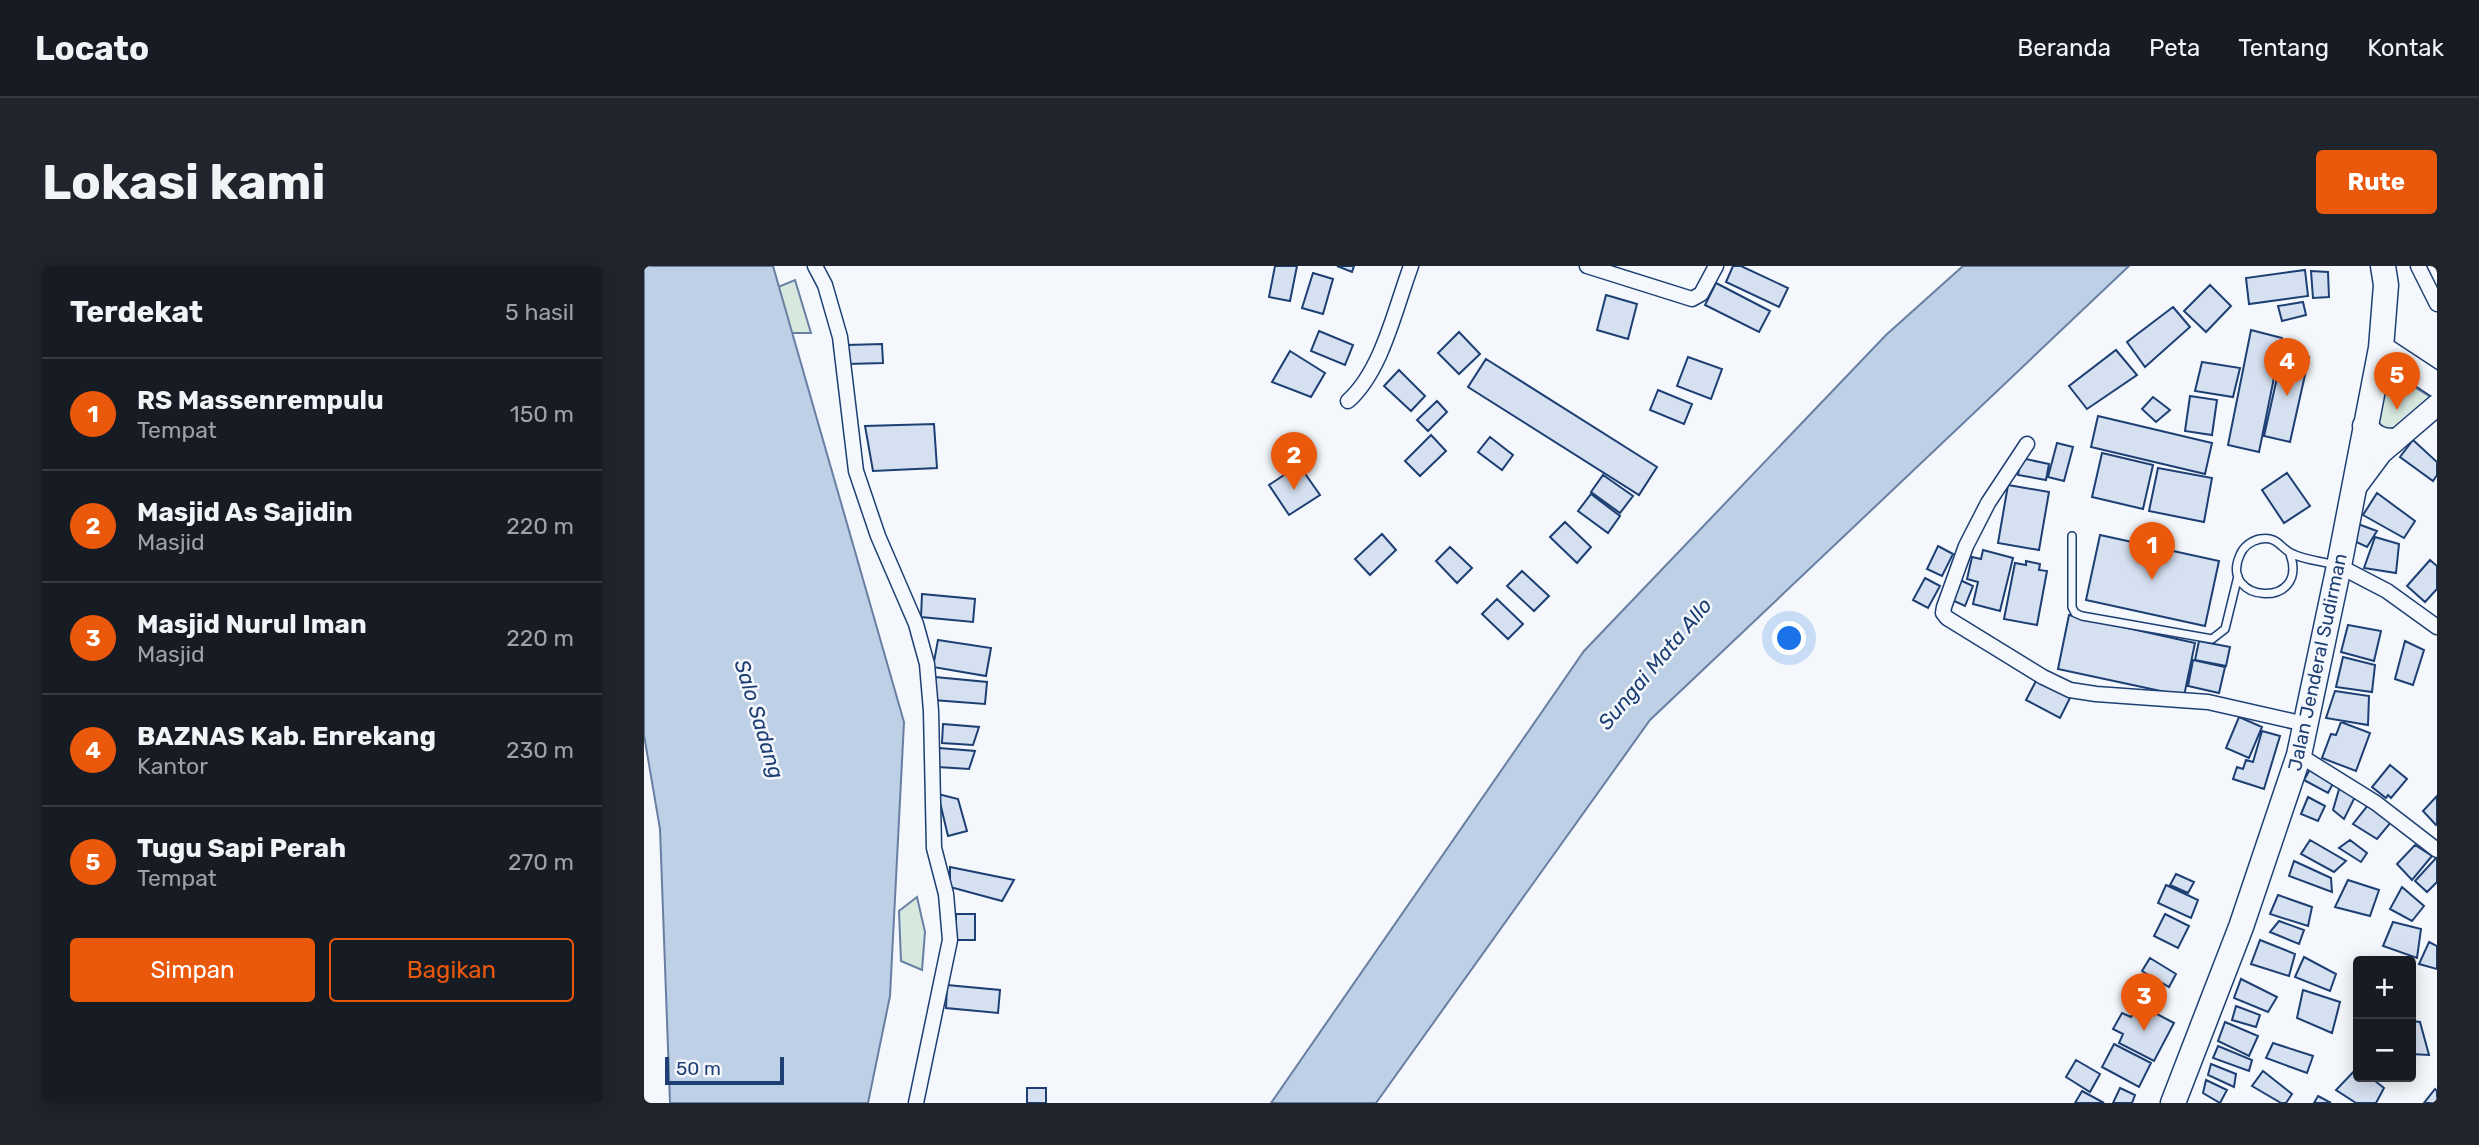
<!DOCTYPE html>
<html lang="id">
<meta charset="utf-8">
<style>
:root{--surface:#171b24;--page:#20242c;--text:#f1f3f6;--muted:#9ea1a6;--line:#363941;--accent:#ea580c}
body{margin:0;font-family:Rubik,sans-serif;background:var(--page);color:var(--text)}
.controls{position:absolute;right:21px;bottom:21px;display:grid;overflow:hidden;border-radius:7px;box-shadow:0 4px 18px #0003}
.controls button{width:63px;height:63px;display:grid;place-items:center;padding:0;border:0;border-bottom:2px solid var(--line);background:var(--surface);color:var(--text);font:35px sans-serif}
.scale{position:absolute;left:21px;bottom:18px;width:119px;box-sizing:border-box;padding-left:7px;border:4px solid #1d3f73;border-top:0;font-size:19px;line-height:24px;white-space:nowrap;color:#1d3f73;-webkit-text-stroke:5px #f4f7fb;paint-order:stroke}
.you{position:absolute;left:1146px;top:373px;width:24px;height:24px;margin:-18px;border:5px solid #fff;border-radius:50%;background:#1a73e8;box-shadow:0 0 0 10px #1a73e833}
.badge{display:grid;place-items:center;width:46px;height:46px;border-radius:50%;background:var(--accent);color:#fff;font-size:23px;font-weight:700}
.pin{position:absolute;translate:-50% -58px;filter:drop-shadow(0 2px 4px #0008)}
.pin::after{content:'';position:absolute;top:37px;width:24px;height:21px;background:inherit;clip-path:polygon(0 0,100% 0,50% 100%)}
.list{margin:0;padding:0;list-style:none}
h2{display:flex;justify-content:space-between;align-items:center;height:91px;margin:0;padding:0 28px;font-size:30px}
h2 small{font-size:23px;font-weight:400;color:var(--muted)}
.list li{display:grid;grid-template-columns:46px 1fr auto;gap:21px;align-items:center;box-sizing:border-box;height:112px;padding:0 28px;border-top:2px solid var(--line)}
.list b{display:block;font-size:26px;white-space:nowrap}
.list p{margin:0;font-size:23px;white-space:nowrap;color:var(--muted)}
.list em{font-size:23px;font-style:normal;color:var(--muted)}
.actions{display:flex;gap:14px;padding:21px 28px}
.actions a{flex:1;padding:16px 0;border:2px solid var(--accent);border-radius:7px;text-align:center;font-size:24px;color:var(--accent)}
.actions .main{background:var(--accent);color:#fff}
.map{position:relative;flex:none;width:1793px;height:837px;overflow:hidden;border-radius:7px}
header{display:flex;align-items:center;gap:42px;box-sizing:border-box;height:98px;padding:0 35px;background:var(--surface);border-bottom:2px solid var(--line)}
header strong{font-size:33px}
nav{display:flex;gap:38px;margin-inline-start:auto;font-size:24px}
.intro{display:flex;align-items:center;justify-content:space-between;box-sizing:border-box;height:168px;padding:0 42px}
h1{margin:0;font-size:49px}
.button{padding:18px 32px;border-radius:7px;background:var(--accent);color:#fff;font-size:24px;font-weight:700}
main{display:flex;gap:42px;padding:0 42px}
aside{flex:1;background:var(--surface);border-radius:7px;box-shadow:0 4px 18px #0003}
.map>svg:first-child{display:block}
</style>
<header>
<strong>Locato</strong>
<nav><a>Beranda</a><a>Peta</a><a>Tentang</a><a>Kontak</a></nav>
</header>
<div class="intro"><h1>Lokasi kami</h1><a class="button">Rute</a></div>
<main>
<aside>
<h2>Terdekat<small>5 hasil</small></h2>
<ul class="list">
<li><span class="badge">1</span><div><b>RS Massenrempulu</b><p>Tempat</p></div><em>150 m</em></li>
<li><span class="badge">2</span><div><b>Masjid As Sajidin</b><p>Masjid</p></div><em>220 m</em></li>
<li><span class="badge">3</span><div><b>Masjid Nurul Iman</b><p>Masjid</p></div><em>220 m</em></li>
<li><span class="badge">4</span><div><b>BAZNAS Kab. Enrekang</b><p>Kantor</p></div><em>230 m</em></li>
<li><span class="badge">5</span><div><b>Tugu Sapi Perah</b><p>Tempat</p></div><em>270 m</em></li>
</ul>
<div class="actions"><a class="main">Simpan</a><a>Bagikan</a></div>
</aside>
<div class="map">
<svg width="1793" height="837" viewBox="0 0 1793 837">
<rect width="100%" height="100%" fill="#f4f7fb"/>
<path fill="#d7e8df" stroke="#687fa3" stroke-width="2" d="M 151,14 L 167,67 L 145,67 L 134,21 Z
M 1742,104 L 1790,133 L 1751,162 C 1743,163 1739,163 1734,157 Z
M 273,631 L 281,666 L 278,704 L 257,695 L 255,645 Z"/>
<path fill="#bed0e5" stroke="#687fa3" stroke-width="2" d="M 0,0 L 129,0 L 260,456 L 246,730 L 224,837 L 26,837 L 16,563 L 0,469 Z
M 1319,0 L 1485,0 L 1006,454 L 732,837 L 627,837 L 940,385 L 1242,69 Z"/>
<path fill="#d5e0f0" stroke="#1d3f73" stroke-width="2" d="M 631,0 L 653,0 L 646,35 L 625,31 Z
M 693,0 L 710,0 L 708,6 Z
M 1089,0 L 1097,0 L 1144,22 L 1135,41 L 1082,16 Z
M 1661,4 L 1664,30 L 1605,38 L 1602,12 Z
M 1667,5 L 1684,6 L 1685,31 L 1669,32 Z
M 669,7 L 689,13 L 679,48 L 658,42 Z
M 1072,17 L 1126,45 L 1115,66 L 1061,39 Z
M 1566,19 L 1587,40 L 1562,66 L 1540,45 Z
M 962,29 L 993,38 L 984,73 L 953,64 Z
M 1659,36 L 1662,49 L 1638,55 L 1634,40 Z
M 1529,41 L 1546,61 L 1501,101 L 1483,76 Z
M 1607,64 L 1638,72 L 1615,186 L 1584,179 Z
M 675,65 L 709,79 L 701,99 L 667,85 Z
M 815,66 L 836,88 L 815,108 L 794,87 Z
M 238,78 L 239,97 L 204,98 L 203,79 Z
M 1472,84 L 1493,109 L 1443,143 L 1425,120 Z
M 646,85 L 681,107 L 667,131 L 628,116 Z
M 1639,85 L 1665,91 L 1646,176 L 1620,170 Z
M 1044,91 L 1078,103 L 1067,133 L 1033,120 Z
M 842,93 L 1013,201 L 995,229 L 824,121 Z
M 1558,96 L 1596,102 L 1589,131 L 1551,125 Z
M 755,104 L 781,130 L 767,145 L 740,120 Z
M 1014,124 L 1048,138 L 1040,158 L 1006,144 Z
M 1546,130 L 1573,134 L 1568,169 L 1541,165 Z
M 1509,131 L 1526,144 L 1512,156 L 1498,143 Z
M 793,135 L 803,146 L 784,165 L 773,154 Z
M 1454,150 L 1568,177 L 1561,208 L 1447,181 Z
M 290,158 L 293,202 L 229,205 L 221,160 Z
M 787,169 L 802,185 L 776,210 L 761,195 Z
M 846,171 L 869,189 L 858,204 L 834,186 Z
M 1769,174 L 1793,196 L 1793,209 L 1789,215 L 1756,191 Z
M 1413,177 L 1429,181 L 1420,215 L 1404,211 Z
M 1458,187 L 1509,199 L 1499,243 L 1448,231 Z
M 1377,192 L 1405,198 L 1402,214 L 1374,209 Z
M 655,199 L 676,229 L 645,249 L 625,219 Z
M 1514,202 L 1568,212 L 1560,256 L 1505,245 Z
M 1643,207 L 1666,240 L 1640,257 L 1618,224 Z
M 959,209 L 989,230 L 976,247 L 947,226 Z
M 1364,219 L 1405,226 L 1395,284 L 1354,277 Z
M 1733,227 L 1771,255 L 1760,272 L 1719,249 Z
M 947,228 L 976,250 L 964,267 L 934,245 Z
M 921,256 L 947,281 L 933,297 L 906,271 Z
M 1714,258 L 1733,265 L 1723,281 L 1708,274 Z
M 738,268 L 752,284 L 726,309 L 711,293 Z
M 1456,269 L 1575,295 L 1561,360 L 1442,334 Z
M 1731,271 L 1755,278 L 1752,307 L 1720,302 Z
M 1294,280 L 1309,288 L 1298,310 L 1283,303 Z
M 806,281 L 828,302 L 813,317 L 792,295 Z
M 1339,284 L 1369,292 L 1356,345 L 1329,338 L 1334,316 L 1323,313 L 1328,291 L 1337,293 Z
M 1786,294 L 1793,300 L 1793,323 L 1781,336 L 1763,320 Z
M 1382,295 L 1396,298 L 1395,304 L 1403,305 L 1393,359 L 1360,353 L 1371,297 L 1382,299 Z
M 878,305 L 905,330 L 890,345 L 863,320 Z
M 1281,312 L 1296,320 L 1284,342 L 1269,334 Z
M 1316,314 L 1329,320 L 1321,340 L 1308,334 Z
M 278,328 L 331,333 L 329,356 L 277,351 Z
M 853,333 L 879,358 L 864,373 L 838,348 Z
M 1425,349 L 1551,377 L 1540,430 L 1414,403 Z
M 1704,359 L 1737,365 L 1730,395 L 1697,386 Z
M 294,374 L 347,382 L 342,410 L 289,401 Z
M 1555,375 L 1586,381 L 1582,400 L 1551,394 Z
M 1761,375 L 1780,384 L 1769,419 L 1751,413 Z
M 1699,391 L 1731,399 L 1728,426 L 1692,421 Z
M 1549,394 L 1581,401 L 1575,427 L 1544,420 Z
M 291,411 L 343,416 L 341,438 L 289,434 Z
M 1393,413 L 1427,430 L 1416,452 L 1382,434 Z
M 1691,425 L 1725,430 L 1724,459 L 1682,452 Z
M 1595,451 L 1618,461 L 1605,492 L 1582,482 Z
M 1697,456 L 1726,467 L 1712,505 L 1678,492 L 1687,468 L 1692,469 Z
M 299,458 L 335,461 L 329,479 L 298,477 Z
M 1618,465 L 1636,470 L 1620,523 L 1589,513 L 1593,501 L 1599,503 L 1602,494 L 1609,496 Z
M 295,482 L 331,485 L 325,503 L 294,501 Z
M 1746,499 L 1763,513 L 1747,532 L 1744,529 L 1742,532 L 1728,521 Z
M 1668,500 L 1692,512 L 1684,527 L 1660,514 Z
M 1696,520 L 1712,529 L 1700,553 L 1689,544 Z
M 294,528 L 314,533 L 323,565 L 304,570 Z
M 1793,530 L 1793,558 L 1792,559 L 1779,545 Z
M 1664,531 L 1681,540 L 1674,555 L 1657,548 Z
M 1725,538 L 1748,555 L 1733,573 L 1709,558 Z
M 1666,574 L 1702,595 L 1690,606 L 1657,588 Z
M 1706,574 L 1723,587 L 1717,596 L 1695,582 Z
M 1771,579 L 1788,590 L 1768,614 L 1753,598 Z
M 1793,591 L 1793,616 L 1783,626 L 1771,615 Z
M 1650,595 L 1687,612 L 1688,626 L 1645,610 Z
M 306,601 L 370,614 L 358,635 L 306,621 Z
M 1532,608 L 1550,616 L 1544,627 L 1526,619 Z
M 1704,614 L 1735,624 L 1726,650 L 1691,641 Z
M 1522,619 L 1554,634 L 1547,652 L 1514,637 Z
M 1758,621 L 1780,640 L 1768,655 L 1746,643 Z
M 1634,629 L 1668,641 L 1664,660 L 1626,648 Z
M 312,648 L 331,648 L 331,674 L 312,674 Z
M 1521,648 L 1545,660 L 1534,682 L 1510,670 Z
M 1635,655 L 1660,664 L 1655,678 L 1626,666 Z
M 1749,656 L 1777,663 L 1773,692 L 1739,680 Z
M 1616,674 L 1651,688 L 1645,710 L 1607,698 Z
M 1785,676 L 1793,680 L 1793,703 L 1775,698 Z
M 1660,691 L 1692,708 L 1686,725 L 1651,711 Z
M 1506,692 L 1532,708 L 1525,721 L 1498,705 Z
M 1597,713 L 1633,731 L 1624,746 L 1590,732 Z
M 303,719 L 356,724 L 354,747 L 302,742 Z
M 1659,724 L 1696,736 L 1688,767 L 1653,752 Z
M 1494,738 L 1530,757 L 1510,795 L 1475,777 L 1479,768 L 1469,763 L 1478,747 L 1487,751 Z
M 1592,740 L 1616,749 L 1612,761 L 1588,754 Z
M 1767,755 L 1776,756 L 1785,789 L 1767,788 Z
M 1581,756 L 1614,770 L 1605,790 L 1574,775 Z
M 1629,777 L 1669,790 L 1663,807 L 1622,792 Z
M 1470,778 L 1507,797 L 1495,821 L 1458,801 Z
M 1574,780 L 1608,794 L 1605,805 L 1569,792 Z
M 1432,794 L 1456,808 L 1446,826 L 1422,811 Z
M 1567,798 L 1592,808 L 1590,821 L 1564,809 Z
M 1714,801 L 1714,811 L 1726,811 L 1740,822 L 1732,837 L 1712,837 L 1692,824 Z
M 1619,805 L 1648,828 L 1642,837 L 1637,837 L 1608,820 Z
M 1562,814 L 1583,824 L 1576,837 L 1559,827 Z
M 383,822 L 402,822 L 402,837 L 383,837 Z
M 1476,822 L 1491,829 L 1488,837 L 1469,837 Z
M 1791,823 L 1793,825 L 1793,837 L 1780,837 Z
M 1438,825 L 1460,837 L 1431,837 Z
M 1674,830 L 1687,837 L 1670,837 Z"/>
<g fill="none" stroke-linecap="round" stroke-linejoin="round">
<defs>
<path id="service" d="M 1428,270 L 1428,341 L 1431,347 L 1438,350 L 1568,373 L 1581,363 L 1594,310
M 1646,288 C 1666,344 1574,337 1596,289 C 1599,281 1607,275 1616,273 C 1635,270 1636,283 1649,288 C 1661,294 1677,295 1691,299"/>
<path id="minor" d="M 171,0 L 181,19 L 196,71 L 212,205 L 234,270 L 272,358 L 283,398 L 287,445 L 290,582 L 302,628 L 306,674 L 272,837
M 943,0 L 1048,33 L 1057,28 L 1072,0
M 1774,0 L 1793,38
M 704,135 C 738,105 751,43 767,0
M 1383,178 L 1344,237 L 1322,280 L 1300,341 L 1299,347 L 1303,352 L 1399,411 L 1426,424 L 1452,428 L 1564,436 L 1661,458
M 1695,300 L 1743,325 L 1793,361
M 1655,489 L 1732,537 L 1793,584"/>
<path id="secondary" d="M 1711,222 L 1737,187 L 1793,139"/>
<path id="trunk" d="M 1737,82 L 1793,119
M 1721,160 C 1729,171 1736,175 1749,175
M 1529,837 L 1597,661 L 1655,489 L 1695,300 L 1737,82 L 1742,19 L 1739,0"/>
</defs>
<use href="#service" stroke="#1d3f73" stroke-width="10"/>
<use href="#minor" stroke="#1d3f73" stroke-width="17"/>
<use href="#secondary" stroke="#1d3f73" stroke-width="24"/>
<use href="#trunk" stroke="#1d3f73" stroke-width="27"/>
<use href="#service" stroke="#f4f7fb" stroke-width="7"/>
<use href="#minor" stroke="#f4f7fb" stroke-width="14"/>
<use href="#secondary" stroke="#f4f7fb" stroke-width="21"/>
<use href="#trunk" stroke="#f4f7fb" stroke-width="24"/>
</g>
<g text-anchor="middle" stroke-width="5" stroke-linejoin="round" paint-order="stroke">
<g font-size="19" fill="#1d3f73" stroke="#f4f7fb">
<text transform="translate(1673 396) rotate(-78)" y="7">Jalan Jenderal Sudirman</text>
</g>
<g font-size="21" font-style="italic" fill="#1d3f73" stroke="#f4f7fb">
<text transform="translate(1011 398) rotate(-50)" y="7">Sungai Mata Allo</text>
<text transform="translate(115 453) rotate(73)" y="7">Salo Sadang</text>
</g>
</g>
</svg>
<div class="controls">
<button>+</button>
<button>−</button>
</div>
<div class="scale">50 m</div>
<div class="you"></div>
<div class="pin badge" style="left:1508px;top:314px">1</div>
<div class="pin badge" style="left:650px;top:224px">2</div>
<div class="pin badge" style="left:1500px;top:765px">3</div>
<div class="pin badge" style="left:1643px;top:130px">4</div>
<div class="pin badge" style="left:1753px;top:144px">5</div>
</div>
</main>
